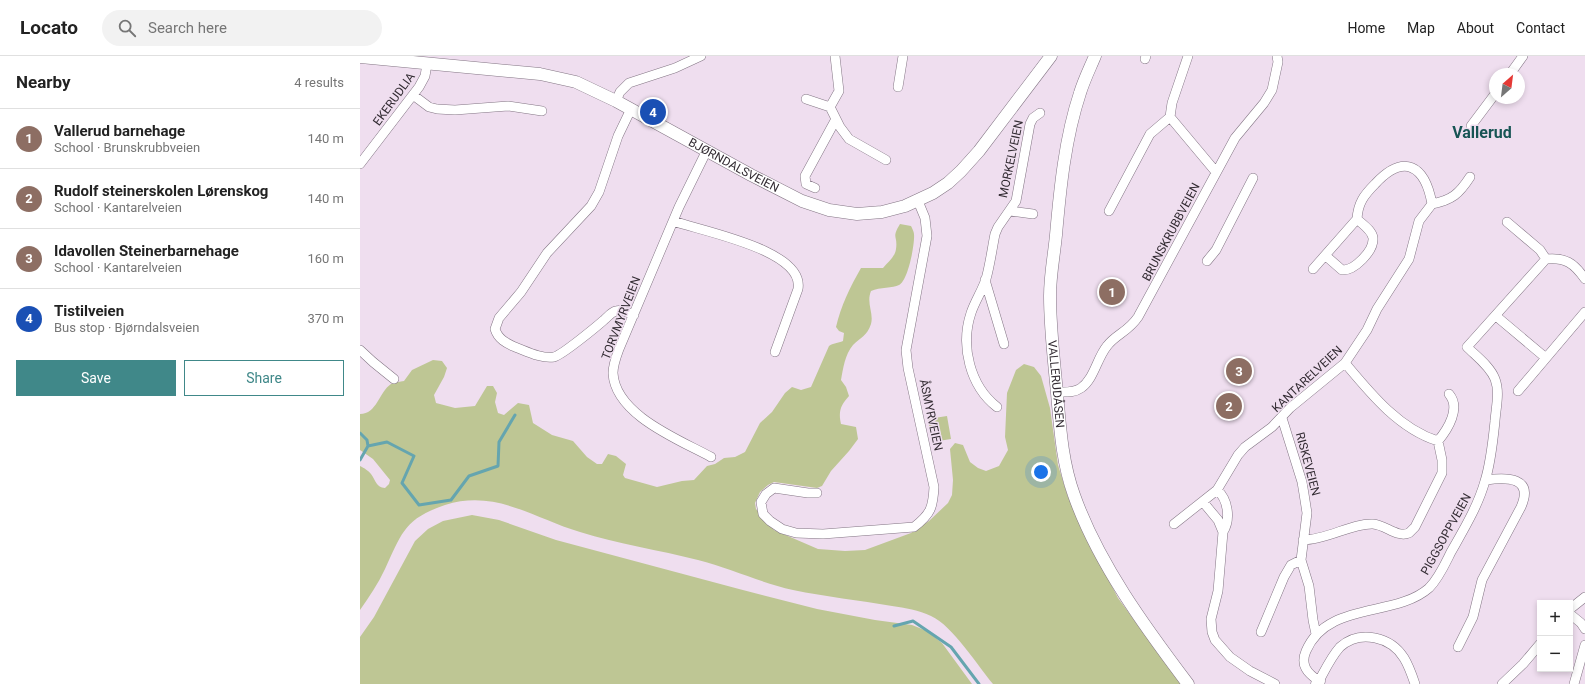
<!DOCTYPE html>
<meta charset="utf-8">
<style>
:root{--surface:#fff;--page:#f2f2f2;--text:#222;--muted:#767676;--line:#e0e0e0;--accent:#408889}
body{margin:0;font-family:Roboto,sans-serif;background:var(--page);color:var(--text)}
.controls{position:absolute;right:12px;bottom:12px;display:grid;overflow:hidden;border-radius:0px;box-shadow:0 2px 6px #0003}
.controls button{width:36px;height:36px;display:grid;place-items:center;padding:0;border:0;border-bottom:1px solid var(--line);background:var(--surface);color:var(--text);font:20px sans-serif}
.compass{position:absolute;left:1129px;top:12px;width:36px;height:36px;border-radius:50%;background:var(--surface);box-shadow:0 2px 6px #0003;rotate:28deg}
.you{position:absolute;left:681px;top:416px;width:14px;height:14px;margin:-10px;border:3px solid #fff;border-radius:50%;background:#1a73e8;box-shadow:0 0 0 6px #1a73e833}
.badge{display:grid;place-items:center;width:26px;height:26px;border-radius:50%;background:var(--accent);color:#fff;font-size:13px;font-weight:700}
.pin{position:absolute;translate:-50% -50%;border:2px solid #fff;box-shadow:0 1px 4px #0006}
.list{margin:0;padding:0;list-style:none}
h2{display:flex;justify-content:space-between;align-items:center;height:52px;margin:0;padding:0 16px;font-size:17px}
h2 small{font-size:13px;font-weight:400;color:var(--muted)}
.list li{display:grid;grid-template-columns:26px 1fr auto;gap:12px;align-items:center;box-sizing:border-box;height:60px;padding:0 16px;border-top:1px solid var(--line)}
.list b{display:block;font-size:15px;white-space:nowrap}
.list p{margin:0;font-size:13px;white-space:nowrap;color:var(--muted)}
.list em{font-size:13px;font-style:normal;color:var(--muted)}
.actions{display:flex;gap:8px;padding:12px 16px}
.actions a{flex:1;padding:9px 0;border:1px solid var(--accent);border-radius:0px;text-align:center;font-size:14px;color:var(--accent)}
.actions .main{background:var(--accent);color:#fff}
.icon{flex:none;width:22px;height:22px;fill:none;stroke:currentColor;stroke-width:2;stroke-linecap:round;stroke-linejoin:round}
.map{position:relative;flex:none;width:1225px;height:628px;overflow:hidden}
header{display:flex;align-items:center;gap:24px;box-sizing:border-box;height:56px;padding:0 20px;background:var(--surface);border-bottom:1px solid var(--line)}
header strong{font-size:19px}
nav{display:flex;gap:22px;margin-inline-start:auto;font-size:14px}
.search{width:280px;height:36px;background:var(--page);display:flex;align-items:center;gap:10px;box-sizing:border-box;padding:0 14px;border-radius:22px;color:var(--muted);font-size:15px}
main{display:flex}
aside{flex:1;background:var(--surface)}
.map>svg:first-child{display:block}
</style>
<header>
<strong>Locato</strong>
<div class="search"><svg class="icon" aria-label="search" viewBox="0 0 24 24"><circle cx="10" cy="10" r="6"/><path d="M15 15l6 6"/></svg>Search here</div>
<nav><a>Home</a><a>Map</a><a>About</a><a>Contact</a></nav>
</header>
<main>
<aside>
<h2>Nearby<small>4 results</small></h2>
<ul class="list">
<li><span class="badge" style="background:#8d6e63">1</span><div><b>Vallerud barnehage</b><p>School · Brunskrubbveien</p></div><em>140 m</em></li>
<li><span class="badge" style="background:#8d6e63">2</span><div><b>Rudolf steinerskolen Lørenskog</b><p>School · Kantarelveien</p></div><em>140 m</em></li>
<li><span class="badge" style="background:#8d6e63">3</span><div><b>Idavollen Steinerbarnehage</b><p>School · Kantarelveien</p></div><em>160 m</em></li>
<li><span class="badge" style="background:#1a4fb4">4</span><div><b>Tistilveien</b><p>Bus stop · Bjørndalsveien</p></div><em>370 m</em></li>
</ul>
<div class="actions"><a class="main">Save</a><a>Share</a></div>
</aside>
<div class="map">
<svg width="1225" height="628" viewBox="0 0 1225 628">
<rect width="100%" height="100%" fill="#efdeef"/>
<path fill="#bec694" d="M 540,168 L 551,170 C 552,172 554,176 554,178 C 555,188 548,225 539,229 C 533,232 520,231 511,235 C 506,247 514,257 511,268 C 507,280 501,281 493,289 C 485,298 483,313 481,324 L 486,331 L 489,340 C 481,349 478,355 481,368 L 496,371 L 498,383 L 489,395 L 471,415 L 462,430 L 457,432 L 414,426 L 408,429 L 400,436 L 395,447 L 396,453 L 414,474 L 458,493 L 485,495 L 505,494 L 551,477 L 569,465 L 588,447 L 592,439 L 593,424 L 590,393 L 595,387 L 603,389 L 610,406 L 618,412 L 626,415 L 639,410 L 648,394 L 645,381 L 647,337 L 656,314 L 664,308 L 674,311 L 681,320 L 690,352 L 698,409 L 708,441 L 721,470 L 758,542 L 821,628 L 633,628 C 617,609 593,570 571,560 C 559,554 545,552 532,550 C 499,544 466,541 433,534 C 401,527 370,512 338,504 C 299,494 258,488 220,476 C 173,462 136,433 85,449 C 44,463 42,477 25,513 C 18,528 9,541 0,554 L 0,410 C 4,412 9,415 11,418 C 16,425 16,431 25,432 L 29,428 L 30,424 L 13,403 L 0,394 L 0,358 C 17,358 19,336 31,328 C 35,326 40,326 44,325 L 52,314 L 73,304 L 82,305 L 87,312 L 84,321 L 74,339 L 76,347 L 95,352 L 115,350 L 127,330 L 133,330 L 137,337 L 135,346 L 138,357 L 144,359 L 158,347 L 169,349 L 173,367 L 192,379 L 213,385 L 227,401 L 237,408 L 242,408 L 248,398 L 256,400 L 266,408 L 263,419 L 265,422 L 297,431 L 322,425 L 334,424 L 347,410 L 355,408 L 364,402 L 375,401 L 385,396 L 400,367 L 412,356 L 425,337 L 432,331 L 441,334 L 451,331 L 469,290 C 473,287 478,287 483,285 L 484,277 L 479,275 L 476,271 C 481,250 490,231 501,212 L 523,212 C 528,206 535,201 536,193 C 538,179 531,183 540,168 Z
M 587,360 L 591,383 L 572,386 L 568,363 Z
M 112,459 L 139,464 L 196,484 L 379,533 L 457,553 L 515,564 L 552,569 L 567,575 L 582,587 L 612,628 L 0,628 L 0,581 L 14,561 L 55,485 L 68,473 L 83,465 Z"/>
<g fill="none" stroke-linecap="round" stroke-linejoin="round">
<path stroke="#65a5af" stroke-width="3" d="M 0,377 L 7,384 L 8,390 L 0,404
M 8,390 L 27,386 L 54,400 L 42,427 L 59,449 L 91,444 L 109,420 L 138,410 L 139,386 L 155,359
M 534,570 L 553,565 L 591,591 L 619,628"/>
<defs>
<path id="minor" d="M 828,0 L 812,47 L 810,61 L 856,116
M 785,3 L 786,0
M 1150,18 L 1163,0
M 538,31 L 543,0
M 53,39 L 69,51 L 77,53 L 95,54 L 148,50 L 182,55
M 446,43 L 470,51 L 480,71 L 489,83 L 526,104
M 256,45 L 260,36 L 269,27 L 315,12 L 341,0
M 470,51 L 479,35 L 475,0
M 271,53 L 258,80 L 239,136 L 231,150 L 187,197 L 161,236 L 139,262 L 135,273 C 138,283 146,287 155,291 C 166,295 181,303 194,301 C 202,299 236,271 244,264 C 248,261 251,256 256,255 C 262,253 268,257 274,259
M 1111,70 L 1135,38
M 347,94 L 319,151 L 259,293 C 256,301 253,309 253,317 C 255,359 320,384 351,401
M 0,108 L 59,31 L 65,20 L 67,8
M 455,132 L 446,128 L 445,120 L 476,63
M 650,155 L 673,158
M 749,155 L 790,78 L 810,61
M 313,165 C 341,175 445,194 438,233 L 415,296
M 1147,166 L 1180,194 L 1186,203
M 966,200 L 982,214 C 994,215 1014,195 1013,182 C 1012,174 1002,168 997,163
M 847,205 L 856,194 L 893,122
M 953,213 L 997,163 C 998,147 1004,139 1015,128 C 1044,97 1065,109 1072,148
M 625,224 L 644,288
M 1136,260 L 1186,302 L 1225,256
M 0,294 L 13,306 L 34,323
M 985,307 C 1010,337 1039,373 1078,385 C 1088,373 1101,352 1089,338
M 1158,335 L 1186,302
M 697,336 C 705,336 714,337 721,332 C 734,323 737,302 747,290 C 756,278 768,276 778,261 L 875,82 L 904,47 L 912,34 L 918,6 L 917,0
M 637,351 C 610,330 600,290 611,257 C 615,245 622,235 626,223 C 630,209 632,193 635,178 L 638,171 L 656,145 L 670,68 L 673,62 L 680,57
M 922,362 L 942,426 L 944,438 L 947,457 L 941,504 L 949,530 L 953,564 L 956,578
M 857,434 C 868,443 871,463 863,476
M 457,437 L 448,437 L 414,432 L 406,438 L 401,446 L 403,458 L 410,465 L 422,473 L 436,477 L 463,478 L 554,471 C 571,458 573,451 574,431 L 548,312 L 546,294 L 567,180 L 565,162 L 558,145
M 843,446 L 858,464 L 863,476 L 858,535 L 851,563 L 852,576 L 855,584 L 870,601 L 890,615 L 915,628
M 814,468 L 857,434 L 878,399 L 885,391 L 912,371 L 930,352 L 985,307 L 1007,274 L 1017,253 L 1049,203 L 1059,165 L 1072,148 C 1092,144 1099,138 1110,121
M 943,484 C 967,484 992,467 1013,468 C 1026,469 1037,482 1049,477 L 1055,471 L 1082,417 L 1082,404 L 1078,385
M 1210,553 L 1225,541
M 1210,558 L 1221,567 L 1225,573
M 901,576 L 924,521 L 931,509 L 941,504
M 1098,591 L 1113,561 L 1122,524 L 1161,451 C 1174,421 1147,421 1126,424
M 1055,628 C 1052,619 1049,610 1044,602 C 1031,581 1000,573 980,591 C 971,601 965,614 959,625 C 947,617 940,609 946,595 C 967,545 1035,562 1069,532 C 1079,522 1085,508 1091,496 C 1104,473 1118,450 1125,425 C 1131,406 1133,384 1135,365 C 1136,351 1140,336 1135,323 C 1130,310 1116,300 1107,291 L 1186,203 C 1205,201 1214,207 1225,223
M 1142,628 L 1163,608 L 1180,588
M 1214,628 L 1225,589"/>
<g id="tertiary">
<path id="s1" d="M 735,0 C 730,12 724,24 720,37 C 705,82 700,133 696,179 C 694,200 690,219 690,240 C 690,272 694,304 697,337 C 700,371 702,406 714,439 C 738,507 785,571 828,628"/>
<path id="s2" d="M 0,1 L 180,18 L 216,26 L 256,45 L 391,119 L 442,145 L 469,154 L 497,158 L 522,156 L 545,150 L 573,137 L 588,127 L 601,115 L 619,95 L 691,0"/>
<path d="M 957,628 L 959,625"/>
</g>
</defs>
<use href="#minor" stroke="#837584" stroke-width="10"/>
<use href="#tertiary" stroke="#837584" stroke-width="13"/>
<use href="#minor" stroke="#fff" stroke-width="9"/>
<use href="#tertiary" stroke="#fff" stroke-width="12"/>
</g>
<g text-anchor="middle" stroke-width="3" stroke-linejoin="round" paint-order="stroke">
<g font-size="12" fill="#332c33" stroke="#efdeef">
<text transform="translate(34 43) rotate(-54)" y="4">EKERUDLIA</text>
<text transform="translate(651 103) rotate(-78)" y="4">MORKELVEIEN</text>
<text dy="4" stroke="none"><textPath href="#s2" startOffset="396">BJØRNDALSVEIEN</textPath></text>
<text transform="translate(811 176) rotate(-62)" y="4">BRUNSKRUBBVEIEN</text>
<text transform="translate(261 262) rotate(-69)" y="4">TORVMYRVEIEN</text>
<text transform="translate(947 323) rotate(-43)" y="4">KANTARELVEIEN</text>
<text dy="4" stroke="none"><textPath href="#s1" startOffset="334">VALLERUDÅSEN</textPath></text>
<text transform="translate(571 359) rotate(78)" y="4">ÅSMYRVEIEN</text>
<text transform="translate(948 408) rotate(75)" y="4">RISKEVEIEN</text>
<text transform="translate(1086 478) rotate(-61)" y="4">PIGGSOPPVEIEN</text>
</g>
<g font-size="16" font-weight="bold" fill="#175454" stroke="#efdeef">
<text x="1122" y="82">Vallerud</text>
</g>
</g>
</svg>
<div class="controls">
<button>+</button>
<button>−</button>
</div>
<svg class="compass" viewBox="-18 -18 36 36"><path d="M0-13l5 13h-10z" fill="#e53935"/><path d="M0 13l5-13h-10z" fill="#767676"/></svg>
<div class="you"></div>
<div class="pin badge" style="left:752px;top:236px;background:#8d6e63">1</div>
<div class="pin badge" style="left:869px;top:350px;background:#8d6e63">2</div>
<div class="pin badge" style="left:879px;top:315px;background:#8d6e63">3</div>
<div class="pin badge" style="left:293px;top:56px;background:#1a4fb4">4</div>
</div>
</main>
